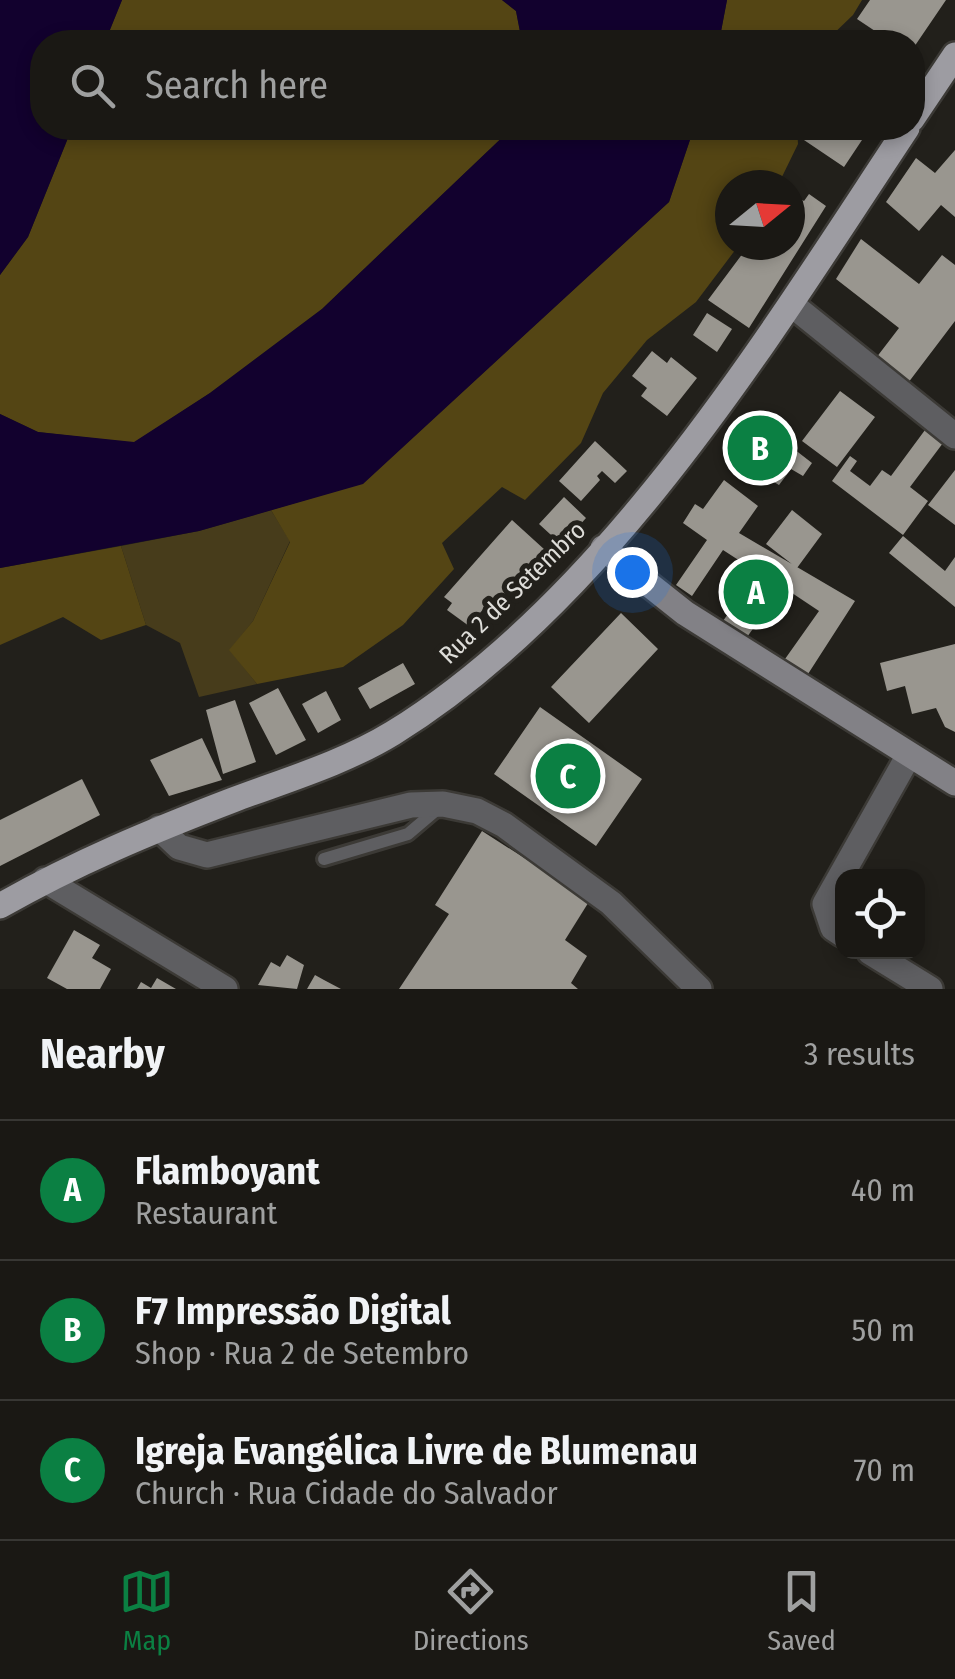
<!DOCTYPE html>
<meta charset="utf-8">
<style>
:root{--surface:#1a1814;--page:#23211d;--text:#f1f3f6;--muted:#9fa0a0;--line:#383734;--accent:#0b8043}
body{margin:0;font-family:"Fira Sans Condensed",sans-serif;background:var(--page);color:var(--text)}
.controls{position:absolute;right:30px;bottom:30px;display:grid;overflow:hidden;border-radius:20px;box-shadow:0 5px 15px #0003}
.controls button{width:90px;height:90px;display:grid;place-items:center;padding:0;border:0;border-bottom:2px solid var(--line);background:var(--surface);color:var(--text);font:50px sans-serif}
.compass{position:absolute;left:715px;top:170px;width:90px;height:90px;border-radius:50%;background:var(--surface);box-shadow:0 5px 15px #0003;rotate:72deg}
.you{position:absolute;left:632px;top:572px;width:35px;height:35px;margin:-25px;border:8px solid #fff;border-radius:50%;background:#1a73e8;box-shadow:0 0 0 15px #1a73e833}
.badge{display:grid;place-items:center;width:65px;height:65px;border-radius:50%;background:var(--accent);color:#fff;font-size:32px;font-weight:700}
.pin{position:absolute;translate:-50% -50%;border:5px solid #fff;box-shadow:0 2px 10px #0006}
.list{margin:0;padding:0;list-style:none}
h2{display:flex;justify-content:space-between;align-items:center;height:130px;margin:0;padding:0 40px;font-size:42px}
h2 small{font-size:32px;font-weight:400;color:var(--muted)}
.list li{display:grid;grid-template-columns:65px 1fr auto;gap:30px;align-items:center;box-sizing:border-box;height:140px;padding:0 40px;border-top:2px solid var(--line)}
.list b{display:block;font-size:38px;white-space:nowrap}
.list p{margin:0;font-size:32px;white-space:nowrap;color:var(--muted)}
.list em{font-size:32px;font-style:normal;color:var(--muted)}
.icon{flex:none;width:55px;height:55px;fill:none;stroke:currentColor;stroke-width:2;stroke-linecap:round;stroke-linejoin:round}
.map{position:relative;flex:none;width:955px;height:989px;overflow:hidden}
.search{position:absolute;background:var(--surface);box-shadow:0 5px 15px #0003;left:30px;right:30px;top:30px;height:110px;display:flex;align-items:center;gap:25px;box-sizing:border-box;padding:0 35px;border-radius:40px;color:var(--muted);font-size:38px}
.sheet{height:550px;background:var(--surface)}
nav{display:flex;justify-content:space-around;align-items:center;box-sizing:border-box;height:140px;border-top:2px solid var(--line);background:var(--surface);font-size:28px;color:var(--muted)}
nav a{display:grid;justify-items:center;gap:5px}
nav .on{color:var(--accent)}
.map>svg:first-child{display:block}
</style>
<div class="map">
<svg width="955" height="989" viewBox="0 0 955 989">
<rect width="100%" height="100%" fill="#22201b"/>
<path fill="#473c1b" d="M 271,510 L 290,541 L 253,621 L 230,650 L 257,684 L 199,697 L 180,643 L 146,625 L 121,546 L 199,531 Z"/>
<path fill="#544514" d="M 122,0 L 502,0 L 516,11 L 522,42 L 105,42 Z
M 727,0 L 862,0 L 853,15 L 825,42 L 719,42 Z
M 72,128 L 512,128 L 322,309 L 210,393 L 134,443 L 38,432 L 0,414 L 0,275 L 28,237 Z
M 694,128 L 797,128 L 798,144 L 778,185 L 730,185 L 730,245 L 739,245 L 696,302 L 647,340 L 603,393 L 581,443 L 525,500 L 502,487 L 442,543 L 454,569 L 403,625 L 343,667 L 257,684 L 229,650 L 253,621 L 290,542 L 271,510 L 363,483 L 669,202 Z
M 121,546 L 146,625 L 101,640 L 63,617 L 0,645 L 0,568 Z"/>
<path fill="#12012e" d="M 0,0 L 122,0 L 105,42 L 42,42 L 42,128 L 72,128 L 28,237 L 0,275 Z
M 502,0 L 727,0 L 719,42 L 522,42 L 516,11 Z
M 512,128 L 694,128 L 669,202 L 363,484 L 199,531 L 0,568 L 0,414 L 38,432 L 134,442 L 210,393 L 322,309 Z"/>
<path fill="#99968f" d="M 870,0 L 946,0 L 912,50 L 912,42 L 867,42 L 875,31 L 857,19 Z
M 808,128 L 870,128 L 844,167 L 801,138 Z
M 955,150 L 955,217 L 941,205 L 919,231 L 886,202 L 916,158 L 935,173 Z
M 809,194 L 826,206 L 749,328 L 708,300 L 749,245 L 790,245 L 790,210 L 799,198 L 804,201 Z
M 861,239 L 919,284 L 942,255 L 955,265 L 955,321 L 908,383 L 876,358 L 899,328 L 836,279 Z
M 707,313 L 732,329 L 717,352 L 693,335 Z
M 652,351 L 667,363 L 671,357 L 697,378 L 667,416 L 641,396 L 647,388 L 632,376 Z
M 840,391 L 875,417 L 837,467 L 802,441 Z
M 767,428 L 812,463 L 803,476 L 791,469 L 779,485 L 740,462 Z
M 925,430 L 943,443 L 910,487 L 928,501 L 903,535 L 832,481 L 850,456 L 857,461 L 850,471 L 870,486 L 882,470 L 891,476 Z
M 595,441 L 627,471 L 615,483 L 602,471 L 597,476 L 600,480 L 581,501 L 559,481 Z
M 955,470 L 955,525 L 928,505 Z
M 724,480 L 758,506 L 739,533 L 855,601 L 808,674 L 785,659 L 819,611 L 783,587 L 747,637 L 723,621 L 757,572 L 723,550 L 692,596 L 676,585 L 707,540 L 683,523 L 695,504 L 703,509 Z
M 564,497 L 586,518 L 562,545 L 539,524 Z
M 792,510 L 822,534 L 797,568 L 766,544 Z
M 512,520 L 545,550 L 495,605 L 490,601 L 469,626 L 447,610 L 452,603 L 444,597 Z
M 903,536 L 945,571 L 955,557 L 955,607 L 889,553 Z
M 621,613 L 658,649 L 589,723 L 551,687 Z
M 955,644 L 955,732 L 945,727 L 936,708 L 912,714 L 905,686 L 887,691 L 880,663 Z
M 403,663 L 415,684 L 370,709 L 358,688 Z
M 278,688 L 306,740 L 276,755 L 249,703 Z
M 326,691 L 341,720 L 318,733 L 302,704 Z
M 235,700 L 256,762 L 223,774 L 206,710 Z
M 540,707 L 642,779 L 596,846 L 494,774 Z
M 202,738 L 222,780 L 169,796 L 150,760 Z
M 82,779 L 100,815 L 0,866 L 0,820 Z
M 482,831 L 590,900 L 565,940 L 587,956 L 571,983 L 578,989 L 399,989 L 449,914 L 435,905 Z
M 74,930 L 100,945 L 92,958 L 111,969 L 100,989 L 67,989 L 47,978 Z
M 287,955 L 304,965 L 297,989 L 258,985 L 271,962 L 280,967 Z
M 315,975 L 324,980 L 341,989 L 307,989 Z
M 157,978 L 176,989 L 137,989 L 141,982 L 151,988 Z"/>
<g fill="none" stroke-linecap="round" stroke-linejoin="round">
<defs>
<path id="lane" d="M 324,859 L 408,834 L 441,806"/>
<path id="street" d="M 791,304 L 955,436
M 159,828 L 179,847 L 207,855 L 411,805 L 443,804 L 477,811 L 504,825 L 611,903 L 699,989
M 45,880 L 225,989
M 842,934 L 833,928 L 825,904 L 909,755
M 870,952 L 930,989"/>
<path id="secondary" d="M 603,548 L 685,613 L 955,783"/>
<path id="primary" d="M 912,119 L 955,55
M 0,906 C 75,863 152,831 233,800 C 286,780 344,763 393,733 C 610,599 769,336 907,128"/>
</defs>
<use href="#lane" stroke="#3c3a36" stroke-width="18"/>
<use href="#street" stroke="#3c3a36" stroke-width="30"/>
<use href="#secondary" stroke="#3c3a36" stroke-width="30"/>
<use href="#primary" stroke="#3c3a36" stroke-width="30"/>
<use href="#lane" stroke="#5e5e61" stroke-width="12"/>
<use href="#street" stroke="#5e5e61" stroke-width="25"/>
<use href="#secondary" stroke="#828186" stroke-width="25"/>
<use href="#primary" stroke="#9d9ca2" stroke-width="25"/>
</g>
<g text-anchor="middle" stroke-width="10" stroke-linejoin="round" paint-order="stroke">
<g font-size="25" fill="#deddd9" stroke="#22201b">
<text transform="translate(512 592) rotate(-44)" y="9">Rua 2 de Setembro</text>
</g>
</g>
</svg>
<div class="controls">
<button><svg class="icon" aria-label="locate" viewBox="0 0 24 24"><circle cx="12" cy="12" r="6"/><path d="M12 2v4M12 18v4M2 12h4M18 12h4"/></svg></button>
</div>
<svg class="compass" viewBox="-18 -18 36 36"><path d="M0-13l5 13h-10z" fill="#e53935"/><path d="M0 13l5-13h-10z" fill="#9fa0a0"/></svg>
<div class="you"></div>
<div class="pin badge" style="left:756px;top:592px">A</div>
<div class="pin badge" style="left:760px;top:448px">B</div>
<div class="pin badge" style="left:568px;top:776px">C</div>
<div class="search"><svg class="icon" aria-label="search" viewBox="0 0 24 24"><circle cx="10" cy="10" r="6"/><path d="M15 15l6 6"/></svg>Search here</div>
</div>
<section class="sheet">
<h2>Nearby<small>3 results</small></h2>
<ul class="list">
<li><span class="badge">A</span><div><b>Flamboyant</b><p>Restaurant</p></div><em>40 m</em></li>
<li><span class="badge">B</span><div><b>F7 Impressão Digital</b><p>Shop · Rua 2 de Setembro</p></div><em>50 m</em></li>
<li><span class="badge">C</span><div><b>Igreja Evangélica Livre de Blumenau</b><p>Church · Rua Cidade do Salvador</p></div><em>70 m</em></li>
</ul>
</section>
<nav>
<a class="on"><svg class="icon" aria-label="map" viewBox="0 0 24 24"><path d="M3 6l6-2 6 2 6-2v14l-6 2-6-2-6 2zM9 4v14M15 6v14"/></svg>Map</a>
<a><svg class="icon" aria-label="directions" viewBox="0 0 24 24"><path d="M12 3l9 9-9 9-9-9zM9 14v-3h6M13 9l2 2-2 2"/></svg>Directions</a>
<a><svg class="icon" aria-label="saved" viewBox="0 0 24 24"><path d="M7 4h10v16l-5-4-5 4z"/></svg>Saved</a>
</nav>
